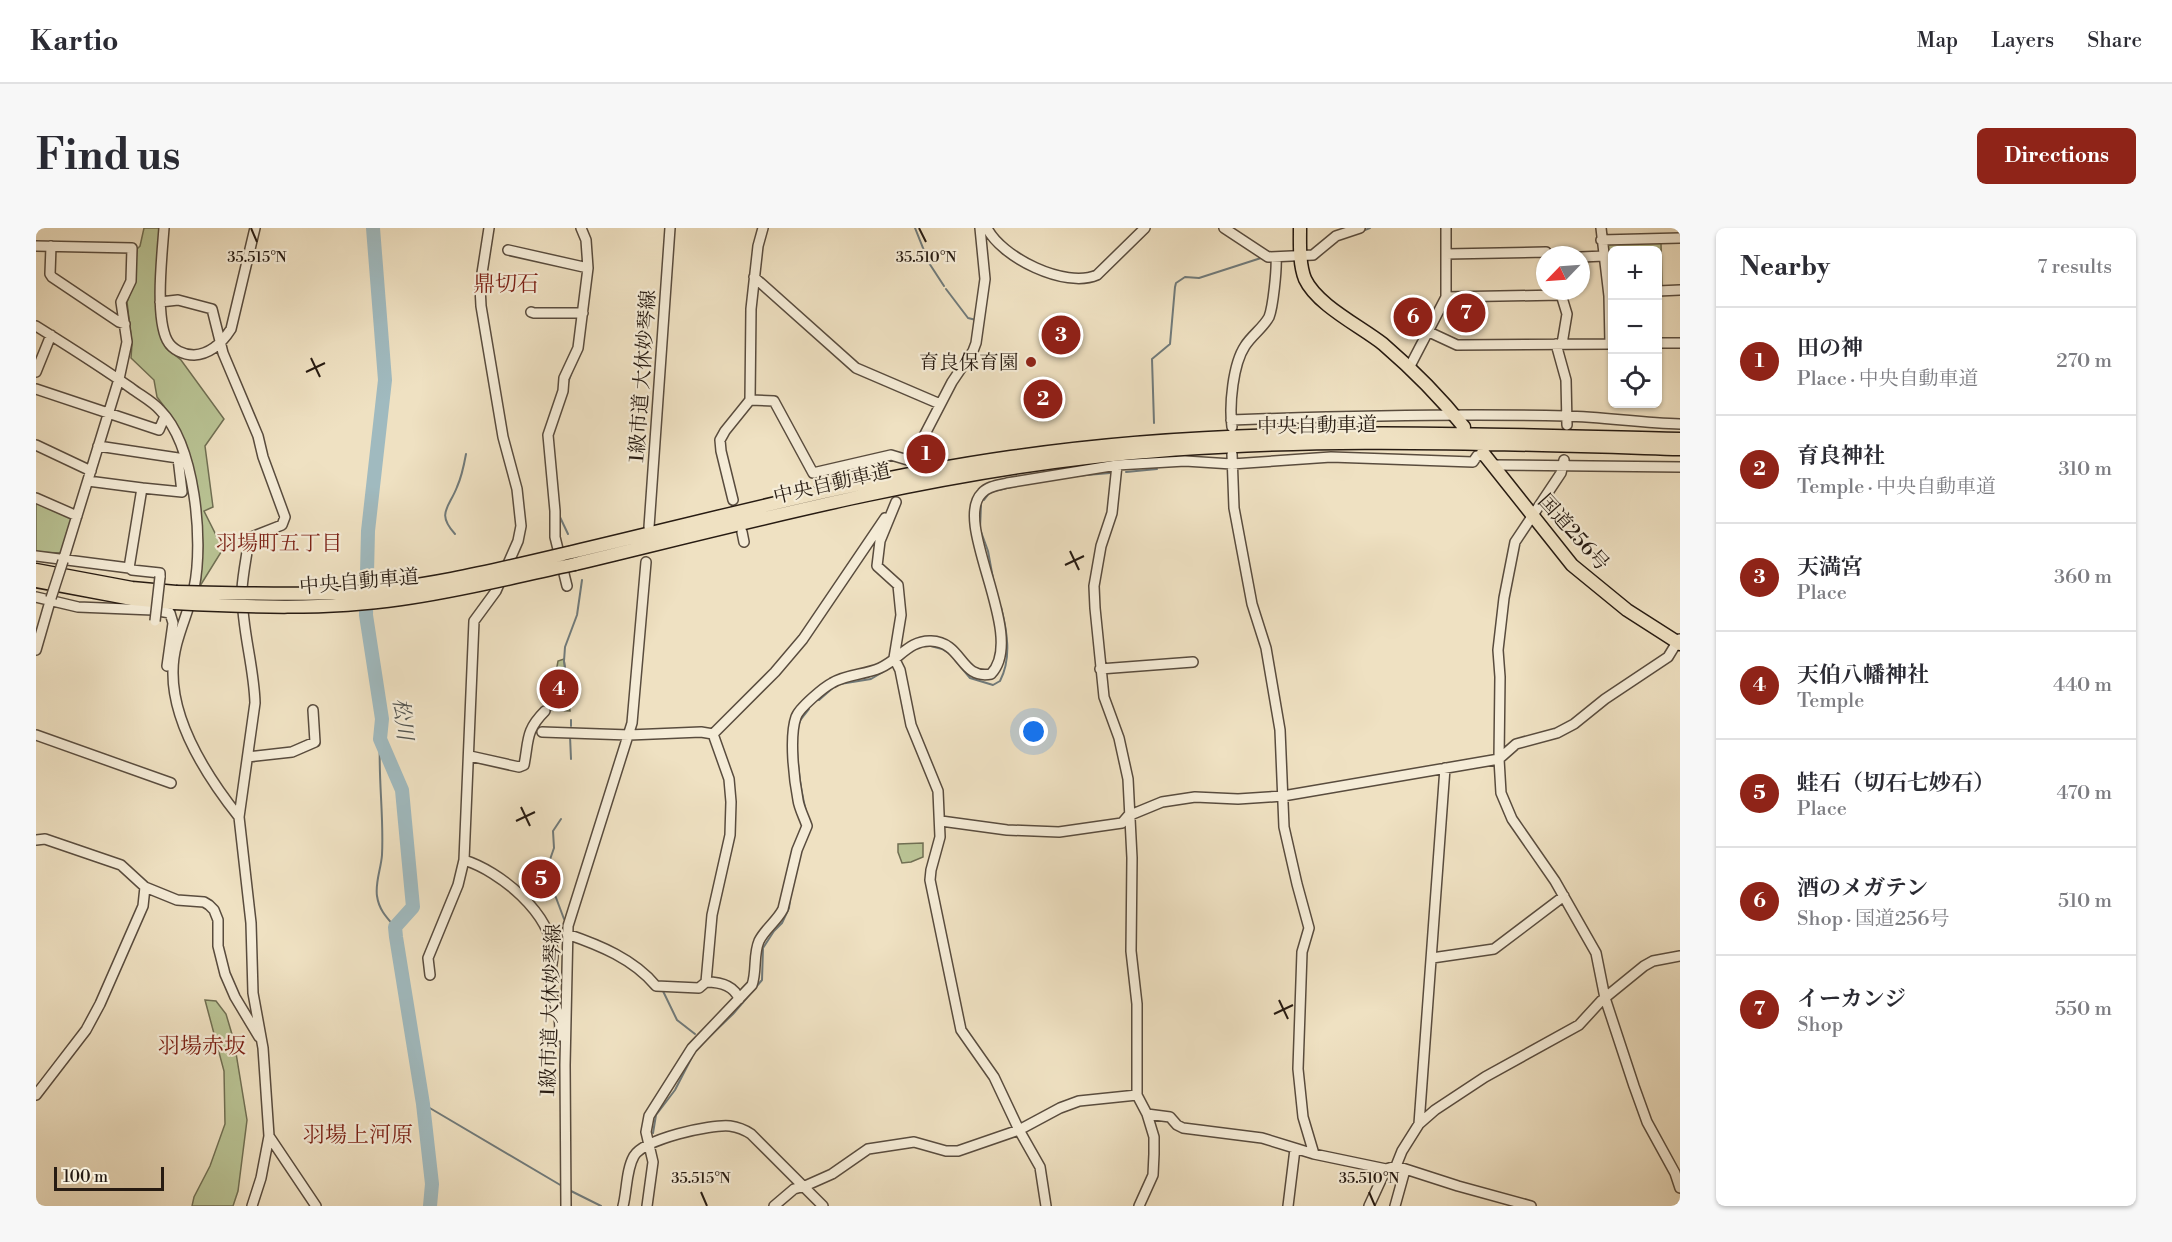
<!DOCTYPE html>
<meta charset="utf-8">
<style>
:root{--surface:#fff;--page:#f7f7f7;--text:#2b2b33;--muted:#7c7c81;--line:#e1e1e2;--accent:#8f2418}
body{margin:0;font-family:"Libre Bodoni","Noto Serif JP",serif;background:var(--page);color:var(--text)}
.controls{position:absolute;right:18px;top:18px;display:grid;overflow:hidden;border-radius:9px;box-shadow:0 2px 4px #0004}
.controls button{width:54px;height:54px;display:grid;place-items:center;padding:0;border:0;border-bottom:2px solid var(--line);background:var(--surface);color:var(--text);font:30px sans-serif}
.compass{position:absolute;left:1500px;top:18px;width:54px;height:54px;border-radius:50%;background:var(--surface);box-shadow:0 2px 4px #0004;rotate:245deg}
.scale{position:absolute;left:18px;bottom:15px;width:110px;box-sizing:border-box;padding-left:6px;border:3px solid #271b12;border-top:0;font-size:16px;line-height:21px;white-space:nowrap;color:#271b12;-webkit-text-stroke:4px #f5ecd7;paint-order:stroke}
.you{position:absolute;left:998px;top:504px;width:21px;height:21px;margin:-15px;border:4px solid #fff;border-radius:50%;background:#1a73e8;box-shadow:0 0 0 9px #1a73e833}
.badge{display:grid;place-items:center;width:39px;height:39px;border-radius:50%;background:var(--accent);color:#fff;font-size:20px;font-weight:700}
.pin{position:absolute;translate:-50% -50%;border:3px solid #fff;box-shadow:0 2px 6px #0006}
.list{margin:0;padding:0;list-style:none}
h2{display:flex;justify-content:space-between;align-items:center;height:78px;margin:0;padding:0 24px;font-size:26px}
h2 small{font-size:20px;font-weight:400;color:var(--muted)}
.list li{display:grid;grid-template-columns:39px 1fr auto;gap:18px;align-items:center;box-sizing:border-box;height:108px;padding:0 24px;border-top:2px solid var(--line)}
.list b{display:block;font-size:22px;white-space:nowrap}
.list p{margin:0;font-size:20px;white-space:nowrap;color:var(--muted)}
.list em{font-size:20px;font-style:normal;color:var(--muted)}
.icon{flex:none;width:33px;height:33px;fill:none;stroke:currentColor;stroke-width:2;stroke-linecap:round;stroke-linejoin:round}
.map{position:relative;flex:none;width:1644px;height:978px;overflow:hidden;border-radius:9px}
header{display:flex;align-items:center;gap:36px;box-sizing:border-box;height:84px;padding:0 30px;background:var(--surface);border-bottom:2px solid var(--line)}
header strong{font-size:28px}
nav{display:flex;gap:33px;margin-inline-start:auto;font-size:21px}
.intro{display:flex;align-items:center;justify-content:space-between;box-sizing:border-box;height:144px;padding:0 36px}
h1{margin:0;font-size:42px}
.button{padding:15px 27px;border-radius:9px;background:var(--accent);color:#fff;font-size:21px;font-weight:700}
main{display:flex;gap:36px;padding:0 36px}
aside{flex:1;background:var(--surface);border-radius:9px;box-shadow:0 2px 4px #0004}
.map>svg:first-child{display:block}
</style>
<header>
<strong>Kartio</strong>
<nav><a>Map</a><a>Layers</a><a>Share</a></nav>
</header>
<div class="intro"><h1>Find us</h1><a class="button">Directions</a></div>
<main>
<div class="map">
<svg width="1644" height="978" viewBox="0 0 1644 978">
<rect width="100%" height="100%" fill="#efe1c2"/>
<filter id="stains"><feTurbulence type="fractalNoise" baseFrequency=".00333" numOctaves="4"/><feColorMatrix values="0 0 0 0 .2 0 0 0 0 .09 0 0 0 0 .02 0 0 0 .5 -.17"/></filter>
<radialGradient id="worn" r=".72"><stop offset=".6" stop-color="#630" stop-opacity="0"/><stop offset="1" stop-color="#630" stop-opacity=".3"/></radialGradient>
<path fill="#b9c394" stroke="#706f53" stroke-width="1.5" d="M 108,0 L 124,0 L 122,96 L 130,120 L 145,132 L 188,191 L 169,218 L 177,279 L 168,283 L 187,321 L 164,358 L 167,318 L 164,276 L 152,223 L 136,189 L 121,169 L 118,152 L 95,130 L 96,116 L 91,74 L 98,55 L 101,21 L 104,18 Z
M 1625,15 L 1626,58 L 1622,59 L 1622,22 L 1576,22 L 1576,57 L 1570,16 Z
M 0,274 L 36,289 L 26,325 L 0,324 Z
M 528,431 L 534,483 L 513,482 L 522,433 Z
M 887,615 L 887,629 L 875,634 L 866,635 L 862,624 L 862,616 Z
M 169,772 L 180,773 L 190,786 L 198,813 L 211,892 L 202,963 L 197,978 L 156,978 L 158,969 L 174,938 L 189,896 L 188,843 Z"/>
<g fill="none" stroke-linecap="round" stroke-linejoin="round">
<path stroke="#707a7a" stroke-width="2" d="M 879,0 L 893,35 L 908,58
M 1313,8 L 1334,0
M 910,61 L 932,90 L 940,92
M 41,129 L 72,150
M 532,155 L 536,143
M 1118,195 L 1116,131 L 1134,116 L 1139,59 L 1140,55 L 1149,49 L 1163,50 L 1225,30
M 1090,244 L 1121,241
M 1039,248 L 1074,245
M 948,272 L 954,264 L 980,258
M 945,277 L 944,301 L 952,323 L 958,356
M 523,287 L 532,306
M 419,306 C 400,285 413,280 421,259 C 426,248 428,237 430,226
M 891,417 L 906,421 L 916,427
M 919,432 L 934,450 L 957,457 L 964,453 C 976,430 971,403 965,379
M 432,438 L 434,396
M 804,456 L 835,451 L 857,438
M 783,472 L 799,458
M 534,480 L 528,433 L 529,419 L 541,387 L 546,352
M 535,492 L 535,498
M 534,508 L 535,531
M 344,511 C 342,550 348,588 346,627 C 345,641 339,654 341,668 C 343,682 351,690 359,699
M 770,583 C 765,564 756,509 764,493 C 766,489 770,485 773,481
M 525,591 L 517,603 L 518,620 L 510,643 L 528,691
M 626,761 L 641,792 L 659,806
M 671,811 L 697,786 L 726,752 L 727,720 L 738,703 L 746,695 L 753,680 L 754,672
M 387,876 L 526,958
M 617,905 L 620,887 L 639,862 L 656,829
M 533,962 L 565,978"/>
<path stroke="#a0babf" stroke-width="14" d="M 337,0 L 349,152 L 332,303 L 330,387 L 346,491 L 344,511 L 366,562 L 377,679 L 359,699 L 360,709 L 387,876 L 396,956 L 394,978"/>
<defs>
<path id="minor" d="M 128,0 C 126,27 119,88 131,112 C 136,122 148,127 158,127 C 175,126 186,115 195,101 L 219,0
M 951,0 C 965,29 1029,61 1061,47 L 1109,0
M 1188,0 L 1232,29 L 1277,27 L 1300,8 L 1324,0
M 1565,0 L 1573,68 L 1574,116
M 1565,12 L 1644,10
M 0,18 L 96,20 L 95,53 L 85,74 L 91,114 L 83,151 L 27,333
M 15,18 L 14,46 L 16,49 L 83,94 L 89,96
M 472,22 L 552,40
M 1410,26 L 1510,24 L 1511,27
M 1545,29 L 1568,28
M 718,49 L 820,140 L 904,176
M 1524,63 L 1531,86 L 1526,116
M 1622,63 L 1644,62
M 1410,69 L 1525,67
M 124,74 L 142,72 L 176,81 L 187,125 L 222,208 L 227,229 L 249,289 L 246,297 L 213,310 C 211,327 207,344 206,361 C 205,399 218,437 219,475 L 203,589 L 215,695 L 217,765 L 227,820 L 233,908 L 225,950 L 216,978
M 495,84 L 498,85 L 547,85
M 0,98 C 32,118 64,138 95,160 C 104,167 116,173 124,182 C 159,217 168,313 158,360 C 152,388 137,413 137,443 C 136,495 172,550 203,589
M 1393,104 L 1421,117 L 1576,116
M 1622,115 L 1644,115
M 1520,116 L 1530,152 L 1531,197
M 1373,140 L 1410,69 L 1410,0
M 0,144 L 15,107
M 0,161 L 123,202 L 129,188
M 714,172 L 738,173 L 777,245 L 855,227 L 875,233 L 916,154 L 937,123 L 940,115 L 949,51 L 944,0
M 1195,192 C 1306,188 1418,185 1530,188 C 1568,189 1606,195 1644,196
M 1196,199 C 1193,177 1197,136 1209,118 C 1216,107 1227,100 1233,89 C 1237,79 1241,41 1240,29
M 0,217 L 55,243
M 62,218 L 142,230 L 146,264 L 106,260
M 1196,226 L 1198,280 L 1216,376 L 1230,420 L 1244,502 L 1248,599 L 1261,656 L 1273,700 L 1266,724 L 1262,841 L 1267,889 L 1278,926
M 1528,232 L 1525,245 L 1479,314 L 1468,370 L 1462,422 L 1464,449 L 1463,531 L 1465,565 L 1476,591 L 1519,653 L 1560,725 L 1569,770 L 1598,858 L 1611,894 L 1639,945 L 1644,960
M 1081,237 L 1076,285 L 1065,318 L 1058,358 L 1059,380 L 1068,469 L 1083,510 L 1092,551 L 1096,630 L 1095,723 L 1101,776 L 1101,867 L 1111,886 L 1118,909 L 1118,926 L 1117,947 L 1103,978
M 1456,237 L 1644,239
M 0,270 L 41,288
M 697,272 L 685,223 L 684,212 L 689,203 L 714,172 L 715,81 L 722,18 L 727,0
M 860,274 L 844,313 L 841,338 L 862,357 L 865,387 L 858,430 L 864,442 L 875,497 L 902,563 L 904,609 L 895,642 L 894,652 L 925,802 L 958,849 L 983,902 L 1004,939 L 1010,978
M 613,299 L 634,0
M 706,304 L 708,314
M 0,328 L 93,340 L 106,260 L 52,253
M 93,340 L 96,342 L 124,345 L 124,349
M 531,358 L 519,309 L 519,283 L 512,207 L 527,163 L 528,150 L 542,120 L 552,40 L 550,12 L 545,0
M 0,369 L 42,379 L 117,382 L 134,385 L 137,395 L 131,438
M 0,422 L 15,370
M 1064,441 L 1157,434
M 506,504 L 593,507 L 665,504 L 677,506
M 677,506 L 739,444 L 767,411 L 849,290
M 0,507 L 135,555
M 434,528 L 483,539 L 488,537 C 493,512 489,503 509,483
M 212,529 L 256,524 L 279,514 L 277,482
M 905,593 L 971,602 L 1023,604 L 1086,595 L 1092,588 L 1126,574 L 1159,569 L 1202,571 L 1247,568 L 1463,531 L 1480,516 L 1521,505 L 1538,496 L 1569,471 L 1632,429 L 1643,411
M 0,612 L 9,611 L 85,637 L 109,659 L 141,672 L 168,674 L 173,677 L 178,682 L 182,692 L 182,718 L 189,746 L 199,769 L 223,809
M 428,632 C 464,643 515,685 517,726 C 517,736 513,747 514,758 C 515,767 519,776 522,785 C 524,792 524,800 524,808
M 531,706 C 563,717 598,731 620,758 L 663,760 L 670,754 L 676,687 L 694,607 L 695,574 L 693,551 L 677,506
M 1396,730 L 1458,721 L 1528,668
M 394,747 L 392,730 L 422,657 L 428,632 L 438,393 L 460,363 L 482,313 L 485,298 L 481,261 L 467,209 L 445,78 L 444,58 L 453,0
M 670,754 C 684,754 698,757 703,771
M 0,867 L 50,802 L 64,776 L 107,678 L 109,659
M 1111,886 L 1134,889 L 1141,897 L 1147,900 L 1226,910 L 1278,926 L 1350,941 L 1360,938 L 1422,958 L 1495,978
M 1383,896 L 1409,540
M 233,908 L 280,978
M 1360,938 L 1366,923 L 1383,896 L 1399,882 L 1449,849 L 1543,797 L 1565,773 L 1608,738 L 1617,733 L 1644,728
M 530,978 L 529,837 L 532,698 L 596,495 L 610,334
M 587,978 C 591,963 590,942 598,928 C 608,911 674,896 694,898 C 701,899 709,902 715,906 L 787,978
M 611,978 L 617,934 L 610,904 L 613,888 L 656,820 L 716,757 C 721,743 717,727 723,713 C 729,701 741,693 747,681 L 761,622 L 771,598 C 768,589 763,580 762,572 C 758,551 753,509 760,489 C 763,480 788,459 796,455 C 811,446 828,447 844,440 C 863,432 873,412 895,413 C 927,414 924,452 955,446 C 992,408 915,295 946,265 C 952,258 963,257 971,255 L 1081,237 L 1149,233 L 1196,236 L 1295,229 L 1437,234 L 1441,228 L 1449,227
M 738,978 L 758,961 L 769,958 L 796,946 L 832,921 L 878,914 L 910,923 L 922,923 L 983,902 L 1024,880 L 1043,873 L 1101,867
M 1252,978 L 1259,921
M 1333,978 L 1350,941
M 1359,978 L 1369,942"/>
<path id="highway" d="M 1264,0 C 1264,16 1263,36 1269,51 C 1281,77 1324,98 1347,116 C 1376,141 1404,169 1428,199
M 1447,225 L 1536,337 L 1591,382 L 1644,416
M 536,324 C 681,290 827,250 975,229 C 1198,196 1420,206 1644,211
M 539,336 C 709,295 877,250 1050,230 C 1247,207 1446,215 1644,221
M 0,342 L 96,360 L 140,364
M 0,353 L 96,371 L 138,375"/>
</defs>
<use href="#minor" stroke="#594c3e" stroke-width="12"/>
<use href="#highway" stroke="#271b12" stroke-width="15"/>
<use href="#minor" stroke="#f5ecd7" stroke-width="9"/>
<use href="#highway" stroke="#efe1c2" stroke-width="12"/>
<defs>
<path id="minor-bridge" d="M 15,370 L 27,333
M 119,393 L 124,349"/>
<path id="highway-bridge" d="M 140,364 C 195,365 250,367 305,365 C 383,361 460,342 536,324
M 138,375 C 213,379 290,382 365,371 C 424,363 482,348 539,336"/>
</defs>
<use href="#minor-bridge" stroke="#594c3e" stroke-width="12" stroke-linecap="butt"/>
<use href="#highway-bridge" stroke="#271b12" stroke-width="15" stroke-linecap="butt"/>
<use href="#minor-bridge" stroke="#f5ecd7" stroke-width="9"/>
<use href="#highway-bridge" stroke="#efe1c2" stroke-width="12"/>
</g>
<path fill="none" stroke="#271b12" stroke-width="2" d="M 215,0 L 221,14M 883,0 L 890,14M 275,130 L 284,149M 270,144 L 289,135M 1034,323 L 1043,342M 1029,337 L 1048,328M 485,579 L 494,598M 480,593 L 499,584M 1243,772 L 1252,791M 1238,786 L 1257,777M 665,964 L 671,978M 1333,964 L 1339,978"/>
<circle fill="#8f2418" stroke="#f5ecd7" stroke-width="2" cx="995" cy="134" r="6"/>
<g text-anchor="middle" stroke-width="4.5" stroke-linejoin="round" paint-order="stroke">
<g font-size="20" fill="#271b12" stroke="#f5ecd7" text-anchor="end">
<text x="983" y="141">育良保育園</text>
</g>
<g font-size="20" fill="#271b12" stroke="#f5ecd7">
<text transform="translate(606 148) rotate(-86)" y="7">1級市道 大休妙琴線</text>
<text transform="translate(1281 197) rotate(-1)" y="7">中央自動車道</text>
<text transform="translate(796 255) rotate(-13)" y="7">中央自動車道</text>
<text transform="translate(1538 304) rotate(48)" y="7">国道256号</text>
<text transform="translate(323 353) rotate(-5)" y="7">中央自動車道</text>
<text transform="translate(514 782) rotate(-88)" y="7">1級市道 大休妙琴線</text>
</g>
<g font-size="21" fill="#7a1f14" stroke="#f5ecd7">
<text x="243" y="322">羽場町五丁目</text>
</g>
<g font-size="21" font-style="italic" fill="#51534f" stroke="#f5ecd7">
<text transform="translate(367 491) rotate(83)" y="7">松川</text>
</g>
<g font-size="22" fill="#7a1f14" stroke="#f5ecd7">
<text x="470" y="63">鼎切石</text>
<text x="166" y="825">羽場赤坂</text>
<text x="322" y="914">羽場上河原</text>
</g>
</g>
<g font-size="15" text-anchor="middle" fill="#271b12" stroke="#f5ecd7" stroke-width="4.5" stroke-linejoin="round" paint-order="stroke">
<text x="221" y="34">35.515°N</text>
<text x="890" y="34">35.510°N</text>
<text x="665" y="955">35.515°N</text>
<text x="1333" y="955">35.510°N</text>
</g>
<rect width="100%" height="100%" filter="url(#stains)"/>
<rect width="100%" height="100%" fill="url(#worn)"/>
</svg>
<div class="controls">
<button>+</button>
<button>−</button>
<button><svg class="icon" aria-label="locate" viewBox="0 0 24 24"><circle cx="12" cy="12" r="6"/><path d="M12 2v4M12 18v4M2 12h4M18 12h4"/></svg></button>
</div>
<svg class="compass" viewBox="-18 -18 36 36"><path d="M0-13l5 13h-10z" fill="#e53935"/><path d="M0 13l5-13h-10z" fill="#7c7c81"/></svg>
<div class="scale">100 m</div>
<div class="you"></div>
<div class="pin badge" style="left:890px;top:226px">1</div>
<div class="pin badge" style="left:1007px;top:171px">2</div>
<div class="pin badge" style="left:1025px;top:107px">3</div>
<div class="pin badge" style="left:523px;top:461px">4</div>
<div class="pin badge" style="left:505px;top:651px">5</div>
<div class="pin badge" style="left:1377px;top:89px">6</div>
<div class="pin badge" style="left:1430px;top:85px">7</div>
</div>
<aside>
<h2>Nearby<small>7 results</small></h2>
<ul class="list">
<li><span class="badge">1</span><div><b>田の神</b><p>Place · 中央自動車道</p></div><em>270 m</em></li>
<li><span class="badge">2</span><div><b>育良神社</b><p>Temple · 中央自動車道</p></div><em>310 m</em></li>
<li><span class="badge">3</span><div><b>天満宮</b><p>Place</p></div><em>360 m</em></li>
<li><span class="badge">4</span><div><b>天伯八幡神社</b><p>Temple</p></div><em>440 m</em></li>
<li><span class="badge">5</span><div><b>蛙石（切石七妙石）</b><p>Place</p></div><em>470 m</em></li>
<li><span class="badge">6</span><div><b>酒のメガテン</b><p>Shop · 国道256号</p></div><em>510 m</em></li>
<li><span class="badge">7</span><div><b>イーカンジ</b><p>Shop</p></div><em>550 m</em></li>
</ul>
</aside>
</main>
